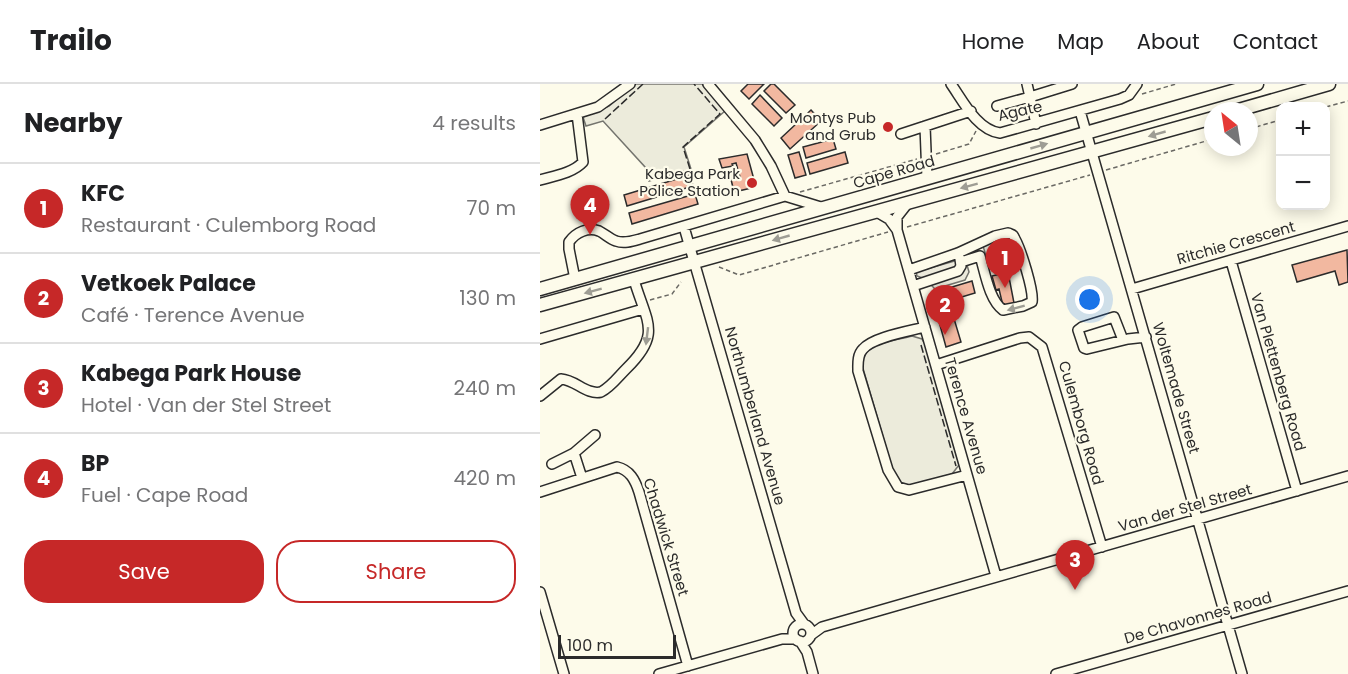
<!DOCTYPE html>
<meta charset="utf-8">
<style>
:root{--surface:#fff;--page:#f6f6f6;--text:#202124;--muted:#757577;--line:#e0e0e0;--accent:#c62828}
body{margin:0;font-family:Poppins,sans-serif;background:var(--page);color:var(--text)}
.controls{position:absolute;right:18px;top:18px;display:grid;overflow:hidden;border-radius:12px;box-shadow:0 3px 15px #0003}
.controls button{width:54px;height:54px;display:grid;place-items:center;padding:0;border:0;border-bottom:2px solid var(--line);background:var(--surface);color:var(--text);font:30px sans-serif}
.compass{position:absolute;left:664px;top:18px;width:54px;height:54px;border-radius:50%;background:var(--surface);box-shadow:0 3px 15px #0003;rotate:330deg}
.scale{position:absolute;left:18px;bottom:15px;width:118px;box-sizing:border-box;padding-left:6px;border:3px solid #2b2b2b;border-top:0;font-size:16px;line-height:21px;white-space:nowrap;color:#2b2b2b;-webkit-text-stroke:4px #fdfbea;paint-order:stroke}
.you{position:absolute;left:550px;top:216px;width:21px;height:21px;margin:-15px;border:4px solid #fff;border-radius:50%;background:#1a73e8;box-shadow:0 0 0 9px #1a73e833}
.badge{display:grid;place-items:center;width:39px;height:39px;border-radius:50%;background:var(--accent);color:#fff;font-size:20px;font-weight:700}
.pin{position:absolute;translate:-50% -50px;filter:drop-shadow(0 2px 3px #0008)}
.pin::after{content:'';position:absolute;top:32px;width:21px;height:18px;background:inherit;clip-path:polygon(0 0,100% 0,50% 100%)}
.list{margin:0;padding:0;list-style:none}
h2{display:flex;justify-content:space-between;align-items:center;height:78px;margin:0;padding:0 24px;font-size:26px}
h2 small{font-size:20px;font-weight:400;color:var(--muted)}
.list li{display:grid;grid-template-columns:39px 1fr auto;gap:18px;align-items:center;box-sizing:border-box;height:90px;padding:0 24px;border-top:2px solid var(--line)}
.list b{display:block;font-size:22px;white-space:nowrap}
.list p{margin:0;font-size:20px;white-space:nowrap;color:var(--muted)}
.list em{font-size:20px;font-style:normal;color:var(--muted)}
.actions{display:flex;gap:12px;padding:18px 24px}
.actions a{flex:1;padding:14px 0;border:2px solid var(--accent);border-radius:24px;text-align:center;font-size:21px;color:var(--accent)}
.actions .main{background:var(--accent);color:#fff}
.map{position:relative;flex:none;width:808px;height:590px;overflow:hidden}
header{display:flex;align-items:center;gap:36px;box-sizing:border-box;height:84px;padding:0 30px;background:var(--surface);border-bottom:2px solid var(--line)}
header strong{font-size:28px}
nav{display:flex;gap:33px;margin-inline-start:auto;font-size:21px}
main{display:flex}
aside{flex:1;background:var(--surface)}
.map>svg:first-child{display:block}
</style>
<header>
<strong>Trailo</strong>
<nav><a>Home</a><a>Map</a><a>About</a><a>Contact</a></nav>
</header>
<main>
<aside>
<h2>Nearby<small>4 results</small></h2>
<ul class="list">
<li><span class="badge">1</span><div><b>KFC</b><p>Restaurant · Culemborg Road</p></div><em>70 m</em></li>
<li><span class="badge">2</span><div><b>Vetkoek Palace</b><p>Café · Terence Avenue</p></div><em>130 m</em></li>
<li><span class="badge">3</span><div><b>Kabega Park House</b><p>Hotel · Van der Stel Street</p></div><em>240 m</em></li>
<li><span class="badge">4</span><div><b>BP</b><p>Fuel · Cape Road</p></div><em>420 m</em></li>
</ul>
<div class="actions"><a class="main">Save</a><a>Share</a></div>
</aside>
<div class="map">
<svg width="808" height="590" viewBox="0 0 808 590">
<rect width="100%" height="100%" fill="#fdfbea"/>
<path fill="#ecebdb" stroke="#74746e" stroke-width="1.5" d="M 95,0 L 162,0 L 185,27 L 144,63 L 151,85 L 109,97 L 105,83 L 63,37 L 46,42 L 43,33 L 69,22 Z
M 372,252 L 382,255 L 385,260 L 419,381 L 412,390 L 365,403 L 355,394 L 322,281 C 322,258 355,257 372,252 Z"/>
<path fill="#eceadb" stroke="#74746e" stroke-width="1.5" d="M 468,152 L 472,154 L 478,172 L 449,181 L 442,159 Z
M 425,174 L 429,188 L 425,196 L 395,205 L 385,195 L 377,192 L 376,188 Z"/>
<path fill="#f2b8a0" stroke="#2b2b2b" stroke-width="1.5" d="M 208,0 L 224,0 L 209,15 L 201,7 Z
M 231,0 L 234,0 L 255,21 L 246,29 L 224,7 Z
M 220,11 L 242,34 L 234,42 L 212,20 Z
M 271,26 L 281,37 L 250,65 L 241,54 Z
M 293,55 L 296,65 L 266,74 L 263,63 Z
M 259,68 L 266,91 L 255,94 L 248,71 Z
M 305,68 L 308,79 L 270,90 L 267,79 Z
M 207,70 L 216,103 L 194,108 L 190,91 L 196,90 L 197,94 L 200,93 L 196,79 L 192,80 L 193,82 L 182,84 L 179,75 Z
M 150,91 L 153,102 L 87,122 L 84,111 Z
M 155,110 L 158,120 L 92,140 L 89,129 Z
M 807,166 L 808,198 L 799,201 L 795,187 L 757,198 L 752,181 Z
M 468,188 L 474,219 L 463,222 L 459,205 L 456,206 L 452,192 Z
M 432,197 L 435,209 L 395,221 L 392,209 Z
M 409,218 L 421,258 L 406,263 L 395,223 Z"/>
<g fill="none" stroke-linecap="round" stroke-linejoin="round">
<defs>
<path id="minor" d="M 168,0 L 215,56 L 231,82 L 245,112
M 411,0 C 423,17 437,46 460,49 L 580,15 L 589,11 L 597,0
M 487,0 L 490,13 L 532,0
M 457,22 L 490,13 L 496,40
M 540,27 L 702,590
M 0,41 L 58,23 L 90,0
M 385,42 L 387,93
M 361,50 L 431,27
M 0,96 C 14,92 33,89 43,78 L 37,30
M 368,119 L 357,133 L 357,146 L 456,492
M 337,128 L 349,135 L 357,146
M 144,143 L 256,529 L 264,540
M 691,177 L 757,407
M 369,186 L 418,169 L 455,152 L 468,149 C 473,151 473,150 475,155 C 481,166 494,207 492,218 L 483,222 L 463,226 C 449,216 445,188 440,172 L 421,178
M 35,195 L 29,165 L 29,158 C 36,148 48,143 59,147 C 65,150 70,155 76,157 C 84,160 93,157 100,155 L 245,112 L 284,124
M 373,202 L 418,187 L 421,182 L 420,175
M 592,205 L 808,142
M 385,243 C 370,247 333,253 323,265 C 317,271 318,280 318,287 L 348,386 L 358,403 L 369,406 L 427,391
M 0,255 L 103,225
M 583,256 L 574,233 L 542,243 L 538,246 L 544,264 L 547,265 L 588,255 L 606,253
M 396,281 L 480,254 L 489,253 L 502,263 L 562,463
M 0,312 L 21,295 C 36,296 46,311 61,308 C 71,303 78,293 86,285 C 122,250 107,239 94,196
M 34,369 L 42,394
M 12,380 L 34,369 L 55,351
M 0,408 L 77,383 C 90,386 95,396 99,408 L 148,582
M 0,508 L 24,590
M253 549a9 9 0 1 1 18 0a9 9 0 1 1-18 0Z
M 271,551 L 282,543 L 808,392
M 260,557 L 267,568 L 273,590
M 119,590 L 242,555 L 256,555
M 516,590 L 808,507"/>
<path id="major" d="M 695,27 L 789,0
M 0,205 L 717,0
M 0,221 L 673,34"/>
</defs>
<use href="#minor" stroke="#2b2b2b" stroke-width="12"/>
<use href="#major" stroke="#2b2b2b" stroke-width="15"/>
<path stroke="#6a6964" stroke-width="1.5" stroke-dasharray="4.5 3" stroke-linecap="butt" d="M 602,10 L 636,0
M 786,23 L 808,17
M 709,45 L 740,36
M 396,70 L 429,60 L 436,47
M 566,86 L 673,55
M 260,108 L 377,75
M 367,143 L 550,91
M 457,178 L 460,190
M 179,183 L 199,191 L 348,148
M 110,216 L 132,210 L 141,198"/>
<use href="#minor" stroke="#fdfbea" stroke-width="9"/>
<use href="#major" stroke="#fdfbea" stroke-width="12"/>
<path stroke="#2b2b2b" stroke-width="1.5" stroke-dasharray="8 3" stroke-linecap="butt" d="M 65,35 L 103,0
M 150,85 L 143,63 L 180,30 L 154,0
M 381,261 L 416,382"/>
</g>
<defs><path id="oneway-solid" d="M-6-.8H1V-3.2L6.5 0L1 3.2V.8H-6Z" transform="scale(1.5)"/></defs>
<g fill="#9e9d94">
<use href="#oneway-solid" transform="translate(617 50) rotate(164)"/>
<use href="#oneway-solid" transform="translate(499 62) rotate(-16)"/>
<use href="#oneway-solid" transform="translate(429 102) rotate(165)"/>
<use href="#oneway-solid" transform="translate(241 154) rotate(164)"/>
<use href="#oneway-solid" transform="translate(53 207) rotate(165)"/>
<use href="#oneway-solid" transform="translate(476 224) rotate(165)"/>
<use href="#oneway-solid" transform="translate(107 252) rotate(97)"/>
</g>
<g fill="#c62828" stroke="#fdfbea" stroke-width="2">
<circle cx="348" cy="43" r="6"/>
<circle cx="212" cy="99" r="6"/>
</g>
<g text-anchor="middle" stroke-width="4.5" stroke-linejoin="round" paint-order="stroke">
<g font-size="15" fill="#2b2b2b" stroke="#fdfbea">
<text transform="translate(480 27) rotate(-13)" y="5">Agate</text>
<text transform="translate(354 88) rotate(-16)" y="5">Cape Road</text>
<text transform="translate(696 159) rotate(-16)" y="5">Ritchie Crescent</text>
<text transform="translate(738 288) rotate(74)" y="5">Van Plettenberg Road</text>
<text transform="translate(636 304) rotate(74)" y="5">Woltemade Street</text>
<text transform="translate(215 332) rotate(74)" y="5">Northumberland Avenue</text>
<text transform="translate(426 332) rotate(74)" y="5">Terence Avenue</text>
<text transform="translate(541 339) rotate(74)" y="5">Culemborg Road</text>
<text transform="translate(645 424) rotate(-16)" y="5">Van der Stel Street</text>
<text transform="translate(126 453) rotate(73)" y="5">Chadwick Street</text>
<text transform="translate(658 534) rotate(-16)" y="5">De Chavonnes Road</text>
</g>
<g font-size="15" fill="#2b2b2b" stroke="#fdfbea" text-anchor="end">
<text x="336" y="39">Montys Pub<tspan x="336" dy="17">and Grub</tspan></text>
<text x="200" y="95">Kabega Park<tspan x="200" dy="17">Police Station</tspan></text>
</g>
</g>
</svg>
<div class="controls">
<button>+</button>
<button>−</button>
</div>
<svg class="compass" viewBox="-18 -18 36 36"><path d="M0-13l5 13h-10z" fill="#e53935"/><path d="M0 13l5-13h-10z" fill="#757577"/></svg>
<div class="scale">100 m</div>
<div class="you"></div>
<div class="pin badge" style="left:465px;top:204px">1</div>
<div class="pin badge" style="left:405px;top:251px">2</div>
<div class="pin badge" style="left:535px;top:506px">3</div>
<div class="pin badge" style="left:50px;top:151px">4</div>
</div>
</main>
